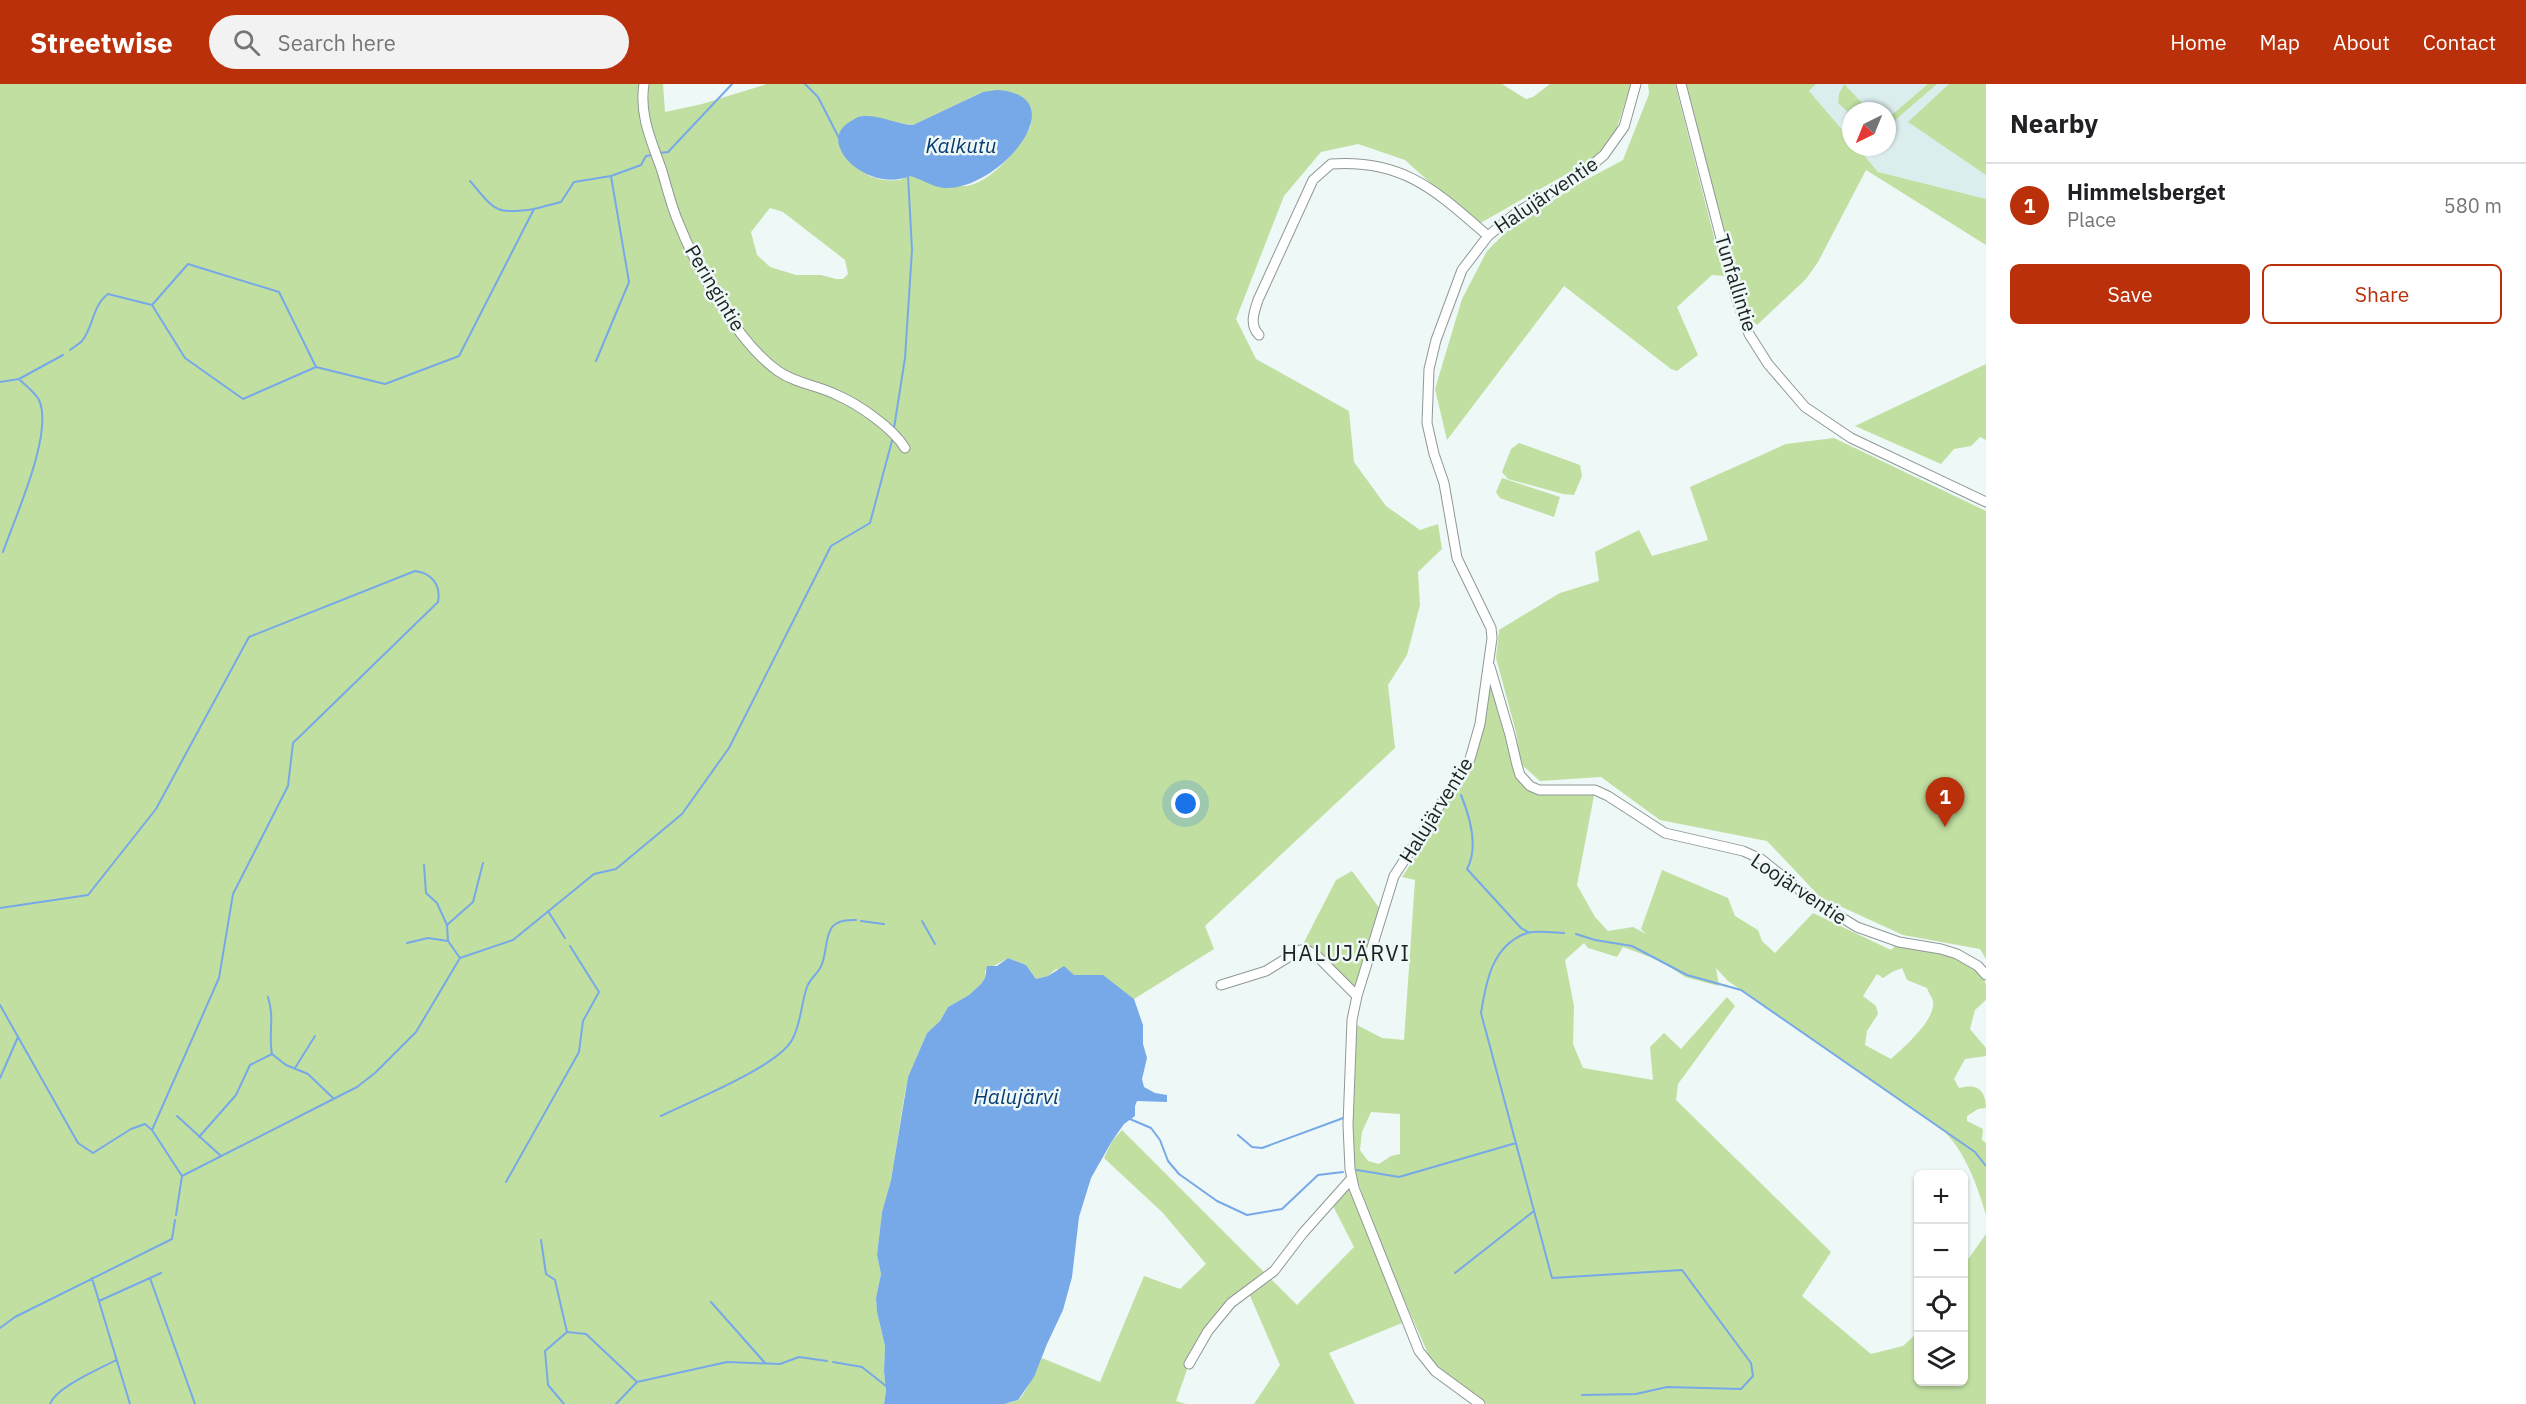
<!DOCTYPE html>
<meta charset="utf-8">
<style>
:root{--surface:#fff;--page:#f2f2f2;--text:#202124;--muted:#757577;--line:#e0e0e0;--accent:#ba300a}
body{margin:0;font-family:"IBM Plex Sans",sans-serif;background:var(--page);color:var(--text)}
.controls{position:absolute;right:18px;bottom:18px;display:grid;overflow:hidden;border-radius:9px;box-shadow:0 2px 4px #0004}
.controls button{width:54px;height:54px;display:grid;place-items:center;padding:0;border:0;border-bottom:2px solid var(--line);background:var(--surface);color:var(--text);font:30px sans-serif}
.compass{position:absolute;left:1842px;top:18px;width:54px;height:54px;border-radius:50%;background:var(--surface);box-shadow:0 2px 4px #0004;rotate:223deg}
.you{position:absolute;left:1186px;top:720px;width:21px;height:21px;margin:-15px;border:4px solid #fff;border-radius:50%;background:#1a73e8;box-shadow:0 0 0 9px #1a73e833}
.badge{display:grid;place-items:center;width:39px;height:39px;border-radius:50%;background:var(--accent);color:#fff;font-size:20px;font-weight:700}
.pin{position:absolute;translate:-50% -50px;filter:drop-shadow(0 2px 3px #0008)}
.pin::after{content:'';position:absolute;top:32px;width:21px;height:18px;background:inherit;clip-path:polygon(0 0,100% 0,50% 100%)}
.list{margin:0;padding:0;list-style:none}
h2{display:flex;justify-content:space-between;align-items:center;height:78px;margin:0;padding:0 24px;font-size:26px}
h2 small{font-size:20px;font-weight:400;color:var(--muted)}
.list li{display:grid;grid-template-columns:39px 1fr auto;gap:18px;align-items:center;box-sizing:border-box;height:84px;padding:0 24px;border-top:2px solid var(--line)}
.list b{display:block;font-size:22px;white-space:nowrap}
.list p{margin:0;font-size:20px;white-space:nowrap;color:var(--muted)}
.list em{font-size:20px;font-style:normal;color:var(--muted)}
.actions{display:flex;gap:12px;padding:18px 24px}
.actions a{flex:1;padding:14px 0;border:2px solid var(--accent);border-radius:9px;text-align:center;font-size:21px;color:var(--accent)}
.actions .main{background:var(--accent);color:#fff}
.icon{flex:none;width:33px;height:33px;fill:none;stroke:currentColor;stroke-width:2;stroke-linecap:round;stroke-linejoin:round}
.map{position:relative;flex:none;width:1986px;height:1320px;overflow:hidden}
header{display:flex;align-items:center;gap:36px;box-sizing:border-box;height:84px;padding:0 30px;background:var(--accent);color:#fff}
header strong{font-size:28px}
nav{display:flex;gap:33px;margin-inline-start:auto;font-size:21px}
.search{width:420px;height:54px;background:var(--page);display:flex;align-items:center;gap:15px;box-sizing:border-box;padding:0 21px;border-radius:33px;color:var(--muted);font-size:22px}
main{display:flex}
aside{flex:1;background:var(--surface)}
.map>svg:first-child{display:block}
</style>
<header>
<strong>Streetwise</strong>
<div class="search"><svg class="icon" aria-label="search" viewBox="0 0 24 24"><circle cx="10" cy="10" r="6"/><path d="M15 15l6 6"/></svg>Search here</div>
<nav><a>Home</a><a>Map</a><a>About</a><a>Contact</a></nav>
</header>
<main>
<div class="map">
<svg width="1986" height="1320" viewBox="0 0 1986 1320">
<rect width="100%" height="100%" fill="#eef8f7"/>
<path fill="#dbeeed" d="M 1816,0 L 1986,0 L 1986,115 L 1878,88 L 1857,63 L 1887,63 L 1887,27 L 1851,27 L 1851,56 L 1809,7 Z"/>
<path fill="#c1dfa1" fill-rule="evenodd" d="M 0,0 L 663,0 L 665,28 L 702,20 L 767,0 L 1502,0 L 1526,15 L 1533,13 L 1550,0 L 1631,0 L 1615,50 L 1593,75 L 1477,141 L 1405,76 L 1358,60 L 1321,68 L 1284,112 L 1236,235 L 1256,275 L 1349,327 L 1354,378 L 1386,422 L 1420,446 L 1438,440 L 1442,465 L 1418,488 L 1420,521 L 1407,571 L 1388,601 L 1395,664 L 1205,842 L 1214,865 L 1134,915 L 1103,892 L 1074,891 L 1056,885 L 1048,892 L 1036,895 L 1026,881 L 1008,874 L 985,887 L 985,894 L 981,900 L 969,911 L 948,923 L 940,937 L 927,949 L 908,993 L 905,1008 L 891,1096 L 882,1128 L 877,1171 L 881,1190 L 876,1214 L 877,1228 L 885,1262 L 884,1287 L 886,1307 L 884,1320 L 0,1320 ZM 983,8 L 1031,41 C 1022,62 990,100 965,102 C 947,103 928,92 910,92 C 906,92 902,96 898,96 C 872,99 854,85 840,65 L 860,32 C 878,32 895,40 913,41 ZM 770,124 L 783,128 L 845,176 L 848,190 L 843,195 L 836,195 L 821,191 L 796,191 L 770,183 L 757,171 L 751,148 Z
M 1648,0 L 1675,0 L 1724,192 L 1712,191 L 1677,223 L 1698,271 L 1677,287 L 1671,285 L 1564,202 L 1447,356 L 1435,305 L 1462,215 L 1487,167 L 1508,146 L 1580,99 L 1623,76 L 1649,10 Z
M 1685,0 L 1816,0 L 1809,7 L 1851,56 L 1851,63 L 1857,63 L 1878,88 L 1986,115 L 1986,161 L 1866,86 L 1818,178 L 1806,195 L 1757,241 L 1748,231 L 1743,217 Z
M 1844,0 L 1862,19 L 1849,29 L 1838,19 L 1839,10 Z
M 1928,0 L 1937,0 L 1887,43 L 1887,35 Z
M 1949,0 L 1986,0 L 1986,91 L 1908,38 Z
M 1986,280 L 1986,356 L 1980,353 L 1971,362 L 1954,365 L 1941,380 L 1855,342 Z
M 1834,354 L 1986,427 L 1986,875 L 1980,865 L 1903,851 L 1820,813 L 1767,757 L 1660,736 L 1601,693 L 1540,697 L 1521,680 L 1516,648 L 1496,574 L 1499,546 L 1560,509 L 1599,497 L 1595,468 L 1639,446 L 1652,472 L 1708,456 L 1690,403 L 1786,360 Z
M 1519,359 L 1580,381 L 1582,392 L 1574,411 L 1563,410 L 1508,395 L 1502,388 L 1511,365 Z
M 1502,394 L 1560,413 L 1554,433 L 1500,414 L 1496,408 Z
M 1489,580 L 1517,681 L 1530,702 L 1595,706 L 1577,801 L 1595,833 L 1608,847 L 1633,843 L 1646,850 L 1641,845 L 1662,786 L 1728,814 L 1735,832 L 1758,846 L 1762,857 L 1775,869 L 1813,829 L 1891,866 L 1895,862 C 1920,866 1979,870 1986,901 C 1986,905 1986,911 1986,916 L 1975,926 L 1970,945 L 1986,964 L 1986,972 L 1965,975 L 1954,995 L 1959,1004 C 1977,999 1986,1006 1986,1024 L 1978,1025 L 1967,1032 L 1967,1037 L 1983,1045 L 1982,1056 L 1986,1059 L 1986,1131 C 1977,1101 1966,1069 1943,1046 L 1728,897 L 1716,884 L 1719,902 L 1685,893 L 1661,877 L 1623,863 L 1617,873 L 1588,864 L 1584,859 L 1565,876 L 1574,922 L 1573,960 L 1583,984 L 1653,996 L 1650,963 L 1664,949 L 1681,965 L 1727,913 L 1735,922 L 1678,1000 L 1676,1016 L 1831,1168 L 1802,1212 L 1871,1270 L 1903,1262 L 1918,1248 L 1918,1298 L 1964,1298 L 1964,1181 L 1986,1150 L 1986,1320 L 1487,1320 L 1459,1302 L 1431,1276 L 1381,1164 L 1356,1092 L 1352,1052 L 1355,940 L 1382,954 L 1404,956 L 1415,796 L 1402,793 L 1436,742 L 1431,736 L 1470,675 ZM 1902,884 L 1907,896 L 1927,904 C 1928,908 1932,913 1933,917 C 1936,936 1904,963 1891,975 L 1865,961 L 1867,947 L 1878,930 L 1876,922 L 1863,912 L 1877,890 L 1883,894 L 1892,888 ZM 1371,1028 L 1400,1030 L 1400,1070 L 1391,1072 L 1379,1080 L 1368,1077 L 1360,1066 L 1362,1048 Z
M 1352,787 L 1383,829 L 1357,912 L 1317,872 L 1300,866 L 1336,796 Z
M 1122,1046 L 1297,1221 L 1354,1163 L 1333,1122 L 1350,1102 L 1402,1239 L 1329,1269 L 1355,1320 L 1254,1320 L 1280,1281 L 1247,1205 L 1231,1219 L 1189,1280 L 1176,1317 L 1186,1320 L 1004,1320 C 1007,1319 1014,1318 1018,1316 C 1025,1312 1037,1282 1042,1274 L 1100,1298 L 1144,1192 L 1180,1205 L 1206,1180 L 1163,1129 L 1104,1074 L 1112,1057 Z"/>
<path fill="#77a8e7" d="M 997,6 C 1078,11 1000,107 944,104 C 933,103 921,95 910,92 C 868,110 813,58 851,37 C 855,35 858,32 863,32 C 880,31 896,40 913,41 L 983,8 Z
M 1008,874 L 1026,881 L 1036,895 L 1048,892 L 1064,882 L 1074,891 L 1103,891 L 1134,915 L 1143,941 L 1143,960 L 1147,974 L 1142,995 L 1144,1003 L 1155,1009 L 1167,1011 L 1167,1018 L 1137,1017 L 1135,1022 L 1135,1032 L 1124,1040 L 1112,1057 L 1091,1094 L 1079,1133 L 1072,1193 L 1063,1226 L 1047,1260 L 1034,1293 L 1018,1316 L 1004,1320 L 884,1320 L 886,1307 L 884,1287 L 885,1262 L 877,1228 L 876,1214 L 881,1190 L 877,1171 L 882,1128 L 891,1096 L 908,993 L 927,949 L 940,937 L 948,923 L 969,911 L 981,900 L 985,894 L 987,882 L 997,882 Z"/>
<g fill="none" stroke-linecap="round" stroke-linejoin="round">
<path stroke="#77a8e7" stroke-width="2" d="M 805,0 L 818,13 L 839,54
M 659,69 L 668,68 L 732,0
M 470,97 C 495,126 494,131 534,125
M 152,221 L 188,180 L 279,208 L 316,283
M 70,266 C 74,263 79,260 82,257 C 94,242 92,222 108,210 L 152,221 L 185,274 L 243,315 L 316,283 L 385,300 L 459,272 L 534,125 L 561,118 L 574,98 L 611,92 L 641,81 L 646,72 L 652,71
M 596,277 L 629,198 L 611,92
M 0,298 L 19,295 L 63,271
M 894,344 L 905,274 L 912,166 L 908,91
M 3,468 C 15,433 54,349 39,316 C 35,308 25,301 19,295
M 1461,711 C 1470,733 1479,763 1467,785 L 1521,844 L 1528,848
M 424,781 L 426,809 L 437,819 L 447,841 L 448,857 L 460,874
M 0,824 L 88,811 L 156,725 L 249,553 L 415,487 C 432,489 441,501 438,518 L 293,659 L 288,702 L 233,810 L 219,894 L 152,1046
M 548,827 L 565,854
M 861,837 L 884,840
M 922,837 L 935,860
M 447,841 L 473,818 L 483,779
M 1564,849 C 1553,849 1537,846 1527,849 C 1492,861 1486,898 1481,929 L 1552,1194 L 1682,1186 L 1751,1279 L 1753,1292 L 1741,1305 L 1667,1303 L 1636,1310 L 1582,1311
M 1576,850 L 1595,856 L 1632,862 L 1687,891 L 1741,906 L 1975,1068 L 1986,1082
M 407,859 L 428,854 L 448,857
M 268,913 C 275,935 268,949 272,970 L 286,981 L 308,990 L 334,1015
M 0,921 L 78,1059 L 93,1069 L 131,1045 L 145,1040 L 152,1046 L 182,1092
M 295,984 L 315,952
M 0,994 L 18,953
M 177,1032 L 221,1072
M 661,1032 C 691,1017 777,983 792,956 C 801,940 801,920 807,903 C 810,894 819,889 822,880 C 830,858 821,834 856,836
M 1130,1035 L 1151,1044 L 1160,1056 L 1168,1077 L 1179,1090 L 1217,1117 L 1247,1131 L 1282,1125 L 1318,1091 L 1343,1088
M 1238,1051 L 1252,1063 L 1262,1064 L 1346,1033
M 199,1053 L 236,1011 L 250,981 L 272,970
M 1357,1086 L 1399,1093 L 1516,1059
M 506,1098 L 579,968 L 583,937 L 599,908 L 570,862
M 176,1131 L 182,1092 L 357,1003 L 375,989 L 416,948 L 460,874 L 513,856 L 594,790 L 616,785 L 682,730 L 729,664 L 831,462 L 870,439 L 893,353
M 541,1156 L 546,1190 L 555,1196 L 567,1248
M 1455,1189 L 1534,1127
M 92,1194 L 130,1320
M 150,1194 L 195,1320
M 99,1217 L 161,1189
M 711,1218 L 765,1279
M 0,1244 L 15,1233 L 172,1155 L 175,1136
M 833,1278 L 862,1283 L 886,1302
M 50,1320 C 56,1303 100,1285 116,1276
M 564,1320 L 548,1301 L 545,1267 L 567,1248 L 586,1250 L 637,1298
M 616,1320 L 637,1298 L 727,1278 L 780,1280 L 799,1273 L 827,1277"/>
<defs>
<path id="street" d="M 644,0 C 639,30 651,56 661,84 C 667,103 671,122 679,140 C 697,185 738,259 778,287 C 796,300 818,301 837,311 C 858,320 893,344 905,364
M 1681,0 L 1737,216 L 1749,250 L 1768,280 L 1805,323 L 1851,354 L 1986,418
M 1259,251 C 1249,241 1254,228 1258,216 L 1313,96 L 1331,80 C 1404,75 1436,107 1488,152
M 1490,583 L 1510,651 L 1517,681 L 1520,691 L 1530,702 L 1539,706 L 1595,706 L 1608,712 L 1665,749 L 1743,767 L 1761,775 L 1811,815 L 1857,843 L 1899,858 L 1941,865 L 1957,870 L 1978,882 L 1986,891
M 1221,901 L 1266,887 L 1300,866 L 1307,866 L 1317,872 L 1357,912
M 1189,1280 L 1208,1247 L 1231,1219 L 1274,1187 L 1303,1149 L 1352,1094
M 1480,1320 L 1435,1287 L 1419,1267 L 1354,1104 L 1350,1085 L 1348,1041 L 1352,936 L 1357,912 L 1394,792 L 1470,675 L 1480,640 L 1492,554 L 1491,544 L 1457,474 L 1444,399 L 1434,370 L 1427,339 L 1429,285 L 1436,256 L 1462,186 L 1488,152 L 1516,129 L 1584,88 L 1604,71 L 1624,43 L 1636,0"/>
</defs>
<use href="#street" stroke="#8f9897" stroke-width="11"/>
<use href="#street" stroke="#fff" stroke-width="9"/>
</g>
<g text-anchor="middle" stroke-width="5" stroke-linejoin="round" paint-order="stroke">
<g font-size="20" fill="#1c2020" stroke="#eef8f7">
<text transform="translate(1546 111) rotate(-34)" y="7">Halujärventie</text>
<text transform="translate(1736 199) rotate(73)" y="7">Tunfallintie</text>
<text transform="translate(715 204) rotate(59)" y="7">Peringintie</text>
<text transform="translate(1436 726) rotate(-58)" y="7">Halujärventie</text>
<text transform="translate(1799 805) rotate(34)" y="7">Loojärventie</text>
</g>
<g font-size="21" font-style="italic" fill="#093b73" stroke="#eef8f7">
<text x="961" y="69">Kalkutu</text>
<text x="1016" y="1020">Halujärvi</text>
</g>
<g font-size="22" letter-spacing="1.5" fill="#1c2020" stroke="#eef8f7">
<text x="1346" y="877">HALUJÄRVI</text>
</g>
</g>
</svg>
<div class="controls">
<button>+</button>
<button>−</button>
<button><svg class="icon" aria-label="locate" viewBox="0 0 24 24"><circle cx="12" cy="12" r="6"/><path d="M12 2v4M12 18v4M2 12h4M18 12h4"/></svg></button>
<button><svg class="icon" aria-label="layers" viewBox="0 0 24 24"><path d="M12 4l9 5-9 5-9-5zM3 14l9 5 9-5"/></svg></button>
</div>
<svg class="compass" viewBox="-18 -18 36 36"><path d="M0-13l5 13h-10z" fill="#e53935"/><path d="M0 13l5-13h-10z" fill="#757577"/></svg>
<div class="you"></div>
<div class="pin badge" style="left:1945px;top:743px">1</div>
</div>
<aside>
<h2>Nearby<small></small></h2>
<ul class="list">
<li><span class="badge">1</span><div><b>Himmelsberget</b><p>Place</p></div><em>580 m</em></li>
</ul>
<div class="actions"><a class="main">Save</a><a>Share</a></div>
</aside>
</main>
